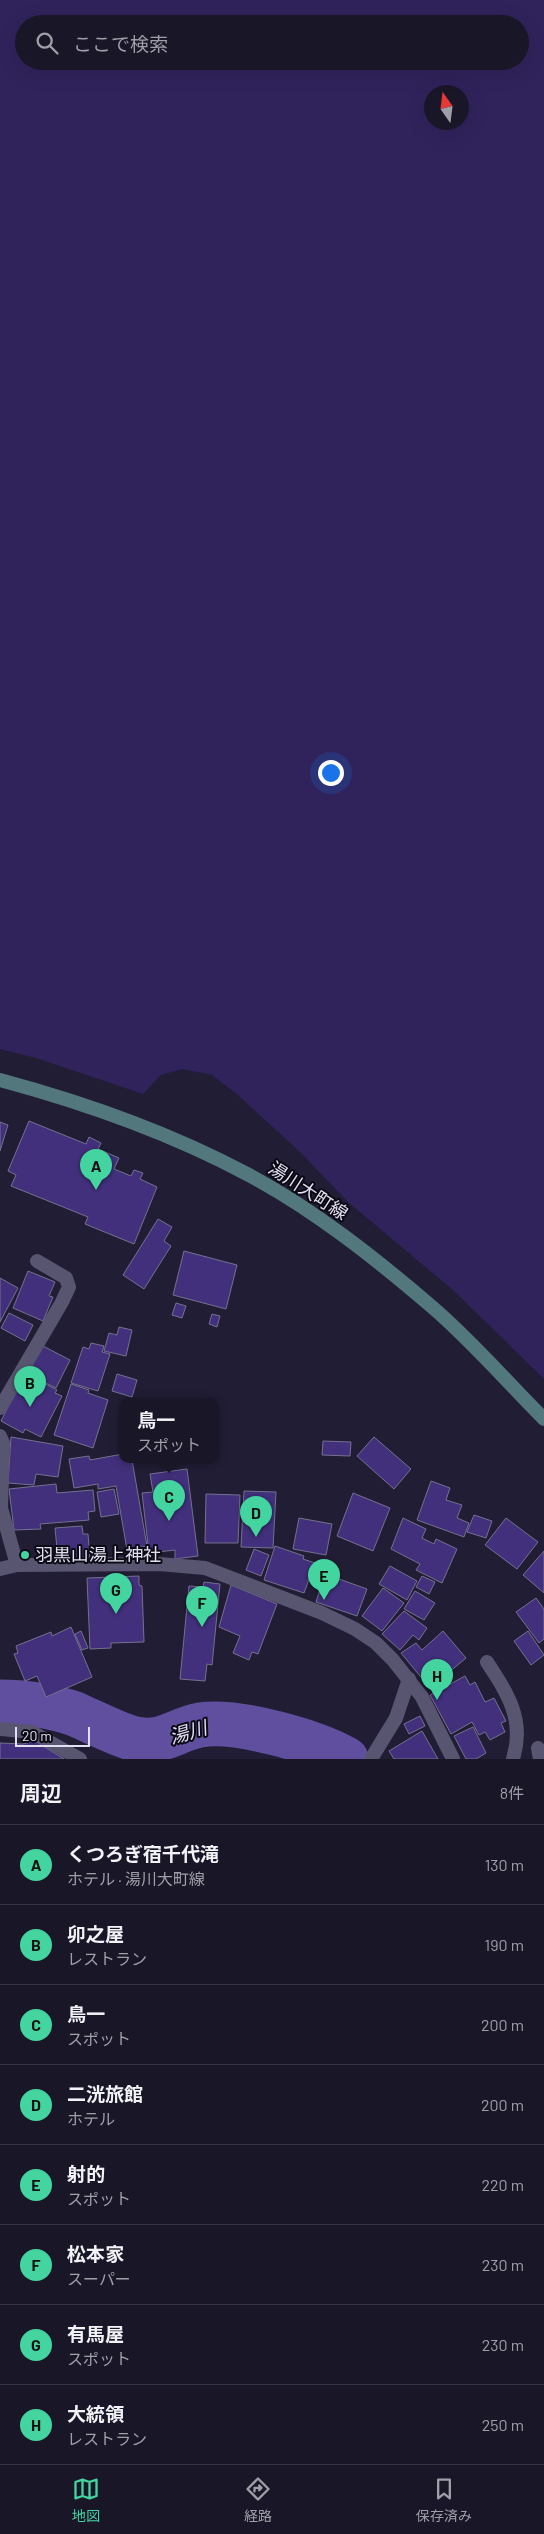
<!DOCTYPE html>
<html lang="ja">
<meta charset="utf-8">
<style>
:root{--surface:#191628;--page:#221f30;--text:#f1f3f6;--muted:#9f9fa8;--line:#373545;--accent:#43d4a0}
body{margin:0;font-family:Barlow,"Noto Sans JP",sans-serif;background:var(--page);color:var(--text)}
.compass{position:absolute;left:424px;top:85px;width:45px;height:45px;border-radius:50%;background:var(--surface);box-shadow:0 5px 20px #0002;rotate:346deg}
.scale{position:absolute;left:15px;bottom:12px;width:75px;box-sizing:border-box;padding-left:5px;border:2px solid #e1dff0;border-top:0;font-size:14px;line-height:18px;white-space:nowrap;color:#e1dff0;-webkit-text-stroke:4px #0a0914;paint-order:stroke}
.you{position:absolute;left:330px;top:772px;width:18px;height:18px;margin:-12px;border:4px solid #fff;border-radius:50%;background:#1a73e8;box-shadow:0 0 0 8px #1a73e833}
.badge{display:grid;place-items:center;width:32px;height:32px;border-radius:50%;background:var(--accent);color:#111;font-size:16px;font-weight:700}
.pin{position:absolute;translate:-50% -41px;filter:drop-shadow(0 1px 2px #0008)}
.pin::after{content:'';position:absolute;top:26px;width:18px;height:15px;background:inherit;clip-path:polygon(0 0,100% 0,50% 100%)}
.popup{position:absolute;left:119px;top:1398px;width:100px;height:65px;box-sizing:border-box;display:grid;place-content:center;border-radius:10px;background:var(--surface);filter:drop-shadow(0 1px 4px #0005);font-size:16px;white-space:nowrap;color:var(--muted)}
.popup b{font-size:19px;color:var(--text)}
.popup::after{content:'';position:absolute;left:50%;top:100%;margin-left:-10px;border:10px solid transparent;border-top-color:var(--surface)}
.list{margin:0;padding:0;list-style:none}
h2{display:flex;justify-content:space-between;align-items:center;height:65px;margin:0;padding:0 20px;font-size:21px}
h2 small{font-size:16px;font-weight:400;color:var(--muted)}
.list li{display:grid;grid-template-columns:32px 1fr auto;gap:15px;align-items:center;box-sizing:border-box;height:80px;padding:0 20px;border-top:1px solid var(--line)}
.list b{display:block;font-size:19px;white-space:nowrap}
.list p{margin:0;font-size:16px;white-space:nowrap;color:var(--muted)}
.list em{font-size:16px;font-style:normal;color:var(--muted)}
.icon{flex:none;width:28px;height:28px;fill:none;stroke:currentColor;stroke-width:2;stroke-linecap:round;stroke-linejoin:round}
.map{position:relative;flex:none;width:544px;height:1759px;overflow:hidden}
.search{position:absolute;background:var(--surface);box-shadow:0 5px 20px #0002;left:15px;right:15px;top:15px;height:55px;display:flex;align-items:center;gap:12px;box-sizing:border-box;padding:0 18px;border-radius:28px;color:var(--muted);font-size:19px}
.sheet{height:705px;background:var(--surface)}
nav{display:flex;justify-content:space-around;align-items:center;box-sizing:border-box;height:70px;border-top:1px solid var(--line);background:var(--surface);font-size:14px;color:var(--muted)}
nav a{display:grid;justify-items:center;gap:2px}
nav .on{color:var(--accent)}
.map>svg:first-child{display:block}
</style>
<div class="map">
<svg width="544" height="1759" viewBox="0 0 544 1759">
<rect width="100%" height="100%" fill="#211d35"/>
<path fill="#30235c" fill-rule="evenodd" d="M 0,0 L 544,0 L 544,1379 L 453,1290 L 348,1202 L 302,1154 L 238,1095 L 212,1075 L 182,1069 L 161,1075 L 143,1094 L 36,1058 L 0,1049 ZM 24,24 L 520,24 L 520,61 L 24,61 ZM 432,92 L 462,92 L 462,122 L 432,122 Z"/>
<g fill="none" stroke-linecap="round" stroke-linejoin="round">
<path stroke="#5f4f9e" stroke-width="45" d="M 0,1702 C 23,1702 53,1706 75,1714 C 93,1722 112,1732 131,1738 C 162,1746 174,1730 200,1725 C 237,1719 314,1741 346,1759"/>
</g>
<path fill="#42307c" stroke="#75718f" d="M 29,1121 L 86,1144 L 89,1137 L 101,1143 L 98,1149 L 119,1158 L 114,1169 L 131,1176 L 134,1170 L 143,1173 L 140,1179 L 157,1187 L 134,1244 L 85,1224 L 88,1217 L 11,1186 L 16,1175 L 8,1171 Z
M 0,1122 L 8,1125 L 0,1151 Z
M 158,1219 L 172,1227 L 164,1241 L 171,1246 L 144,1289 L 123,1275 Z
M 184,1251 L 237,1265 L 226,1309 L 173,1295 Z
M 28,1271 L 55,1282 L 49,1296 L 53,1297 L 43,1321 L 13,1308 Z
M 0,1278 L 18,1288 L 0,1322 Z
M 176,1303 L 186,1306 L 182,1318 L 172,1315 Z
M 9,1313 L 33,1325 L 25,1341 L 1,1328 Z
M 212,1314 L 220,1316 L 217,1327 L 209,1324 Z
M 119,1327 L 132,1330 L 126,1356 L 104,1351 L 109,1333 L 117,1335 Z
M 91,1343 L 104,1346 L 102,1352 L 110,1354 L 98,1391 L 71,1383 L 83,1347 L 89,1349 Z
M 41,1345 L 70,1360 L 56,1388 L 26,1373 Z
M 117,1374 L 137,1380 L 132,1397 L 112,1391 Z
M 22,1378 L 38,1386 L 40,1381 L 57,1390 L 55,1393 L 62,1396 L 41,1437 L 25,1429 L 23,1433 L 1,1421 Z
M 71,1384 L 89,1390 L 88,1393 L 108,1400 L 93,1448 L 54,1435 Z
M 11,1437 L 63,1446 L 58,1477 L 36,1474 L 34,1485 L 8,1483 Z
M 374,1437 L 411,1469 L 394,1489 L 357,1456 Z
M 323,1441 L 351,1442 L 350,1456 L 322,1455 Z
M 123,1454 L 123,1460 L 132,1460 L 147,1546 L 127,1550 L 116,1486 L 98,1489 L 98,1484 L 74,1488 L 69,1459 L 89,1456 L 90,1460 Z
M 187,1469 L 198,1556 L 175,1559 L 175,1550 L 149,1553 L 142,1493 L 153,1492 L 150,1474 Z
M 431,1481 L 450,1488 L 446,1500 L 462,1505 L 457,1518 L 469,1523 L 464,1537 L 417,1520 Z
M 56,1484 L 57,1493 L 93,1490 L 95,1511 L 88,1512 L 89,1520 L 40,1524 L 41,1529 L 14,1530 L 9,1489 Z
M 114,1489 L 119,1514 L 101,1517 L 97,1492 Z
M 244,1491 L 276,1492 L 273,1548 L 241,1547 Z
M 353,1493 L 390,1508 L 373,1551 L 337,1536 Z
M 206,1494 L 240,1495 L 238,1543 L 205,1543 Z
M 474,1515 L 492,1521 L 486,1538 L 467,1532 Z
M 299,1518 L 332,1524 L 326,1555 L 293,1549 Z
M 403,1518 L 426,1529 L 422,1538 L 434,1544 L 436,1539 L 457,1549 L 442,1583 L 416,1570 L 420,1564 L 391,1549 Z
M 506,1518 L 538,1542 L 517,1569 L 485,1545 Z
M 82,1526 L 83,1534 L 88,1534 L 90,1557 L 58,1559 L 55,1528 Z
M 275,1546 L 304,1556 L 303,1559 L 315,1563 L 304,1593 L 264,1580 Z
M 254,1549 L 269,1555 L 261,1576 L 246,1570 Z
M 544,1551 L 544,1593 L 523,1575 Z
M 390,1566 L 417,1581 L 407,1600 L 379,1584 Z
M 325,1574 L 367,1589 L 357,1616 L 316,1602 Z
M 139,1576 L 139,1585 L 142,1586 L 144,1642 L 111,1643 L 111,1648 L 90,1649 L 87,1578 Z
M 422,1576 L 435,1582 L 429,1594 L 416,1587 Z
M 204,1582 L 220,1584 L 212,1665 L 207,1664 L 205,1681 L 180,1679 L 189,1586 L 203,1587 Z
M 231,1585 L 277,1604 L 258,1654 L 252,1652 L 249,1660 L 233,1653 L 240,1636 L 219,1627 Z
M 383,1588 L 404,1603 L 382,1631 L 362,1616 Z
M 415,1591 L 435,1603 L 424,1620 L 404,1609 Z
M 536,1598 L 544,1609 L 544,1639 L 539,1643 L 516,1612 Z
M 404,1611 L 427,1628 L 419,1640 L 413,1635 L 400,1650 L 382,1634 Z
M 71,1627 L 92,1677 L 46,1697 L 37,1676 L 25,1681 L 14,1654 L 18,1653 L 16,1646 L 51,1632 L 52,1636 Z
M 81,1631 L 88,1648 L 82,1650 L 75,1634 Z
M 443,1631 L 466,1658 L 430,1688 L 401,1653 L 416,1643 L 422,1650 Z
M 528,1631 L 544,1655 L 531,1665 L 514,1641 Z
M 465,1676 L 470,1685 L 475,1682 L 485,1702 L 494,1698 L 506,1721 L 501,1723 L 505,1732 L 490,1740 L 485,1732 L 479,1735 L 472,1722 L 451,1734 L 430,1695 Z
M 420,1716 L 425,1726 L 409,1734 L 404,1724 Z
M 473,1727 L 486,1753 L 476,1759 L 466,1759 L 454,1736 Z
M 422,1731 L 438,1759 L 394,1759 L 389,1751 Z
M 35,1741 L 64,1759 L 0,1759 L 0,1743 L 23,1744 Z"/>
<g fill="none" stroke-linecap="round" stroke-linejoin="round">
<path stroke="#585571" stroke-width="14" d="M 0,1408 L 62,1302 L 69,1287 L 66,1278 L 37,1261
M 487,1662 C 508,1694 525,1720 513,1759
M 0,1729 L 32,1732 L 80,1759
M 538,1748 L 540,1759
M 371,1759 L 396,1718 L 409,1679"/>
<path stroke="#585571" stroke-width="14" d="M 0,1436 L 3,1443 L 1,1508 L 17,1565
M 0,1569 L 17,1565 L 159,1564 L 205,1568 L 322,1613 L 355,1629 L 376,1643 L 393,1660 L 422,1697 L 453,1759"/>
<path stroke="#52777c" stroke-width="14" d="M 0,1080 C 82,1102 172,1134 247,1174 C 313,1209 375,1258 431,1306 C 471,1340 507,1382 544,1419"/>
</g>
<circle fill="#43d4a0" stroke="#0a0914" stroke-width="2" cx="25" cy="1555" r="5"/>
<g text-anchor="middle" stroke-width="4" stroke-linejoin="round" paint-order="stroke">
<g font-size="18" fill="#e1dff0" stroke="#0a0914">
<text transform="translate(308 1191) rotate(33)" y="6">湯川大町線</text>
</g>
<g font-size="18" fill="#e1dff0" stroke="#0a0914" text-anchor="start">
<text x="35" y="1561">羽黒山湯上神社</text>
</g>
<g font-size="19" font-style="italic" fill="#e0ddf4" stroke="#0a0914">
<text transform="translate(188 1732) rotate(-16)" y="7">湯川</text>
</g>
</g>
</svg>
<svg class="compass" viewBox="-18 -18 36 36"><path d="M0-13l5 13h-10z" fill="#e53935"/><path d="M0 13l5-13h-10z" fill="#9f9fa8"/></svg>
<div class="scale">20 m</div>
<div class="you"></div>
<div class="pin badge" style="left:96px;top:1190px">A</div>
<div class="pin badge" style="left:30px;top:1407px">B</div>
<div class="pin badge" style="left:169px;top:1521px">C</div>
<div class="popup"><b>鳥一</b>スポット</div>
<div class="pin badge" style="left:256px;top:1537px">D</div>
<div class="pin badge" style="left:324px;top:1600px">E</div>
<div class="pin badge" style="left:202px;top:1627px">F</div>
<div class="pin badge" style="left:116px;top:1614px">G</div>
<div class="pin badge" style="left:437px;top:1700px">H</div>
<div class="search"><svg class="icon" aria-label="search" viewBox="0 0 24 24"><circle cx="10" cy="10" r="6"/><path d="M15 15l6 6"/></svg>ここで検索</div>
</div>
<section class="sheet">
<h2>周辺<small>8件</small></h2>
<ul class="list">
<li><span class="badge">A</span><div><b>くつろぎ宿千代滝</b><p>ホテル · 湯川大町線</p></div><em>130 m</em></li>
<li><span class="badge">B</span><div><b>卯之屋</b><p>レストラン</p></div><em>190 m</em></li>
<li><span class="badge">C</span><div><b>鳥一</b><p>スポット</p></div><em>200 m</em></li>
<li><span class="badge">D</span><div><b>二洸旅館</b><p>ホテル</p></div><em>200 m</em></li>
<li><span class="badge">E</span><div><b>射的</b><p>スポット</p></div><em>220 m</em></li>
<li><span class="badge">F</span><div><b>松本家</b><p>スーパー</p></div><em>230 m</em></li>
<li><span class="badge">G</span><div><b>有馬屋</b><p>スポット</p></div><em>230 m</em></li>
<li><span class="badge">H</span><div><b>大統領</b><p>レストラン</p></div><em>250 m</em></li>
</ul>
</section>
<nav>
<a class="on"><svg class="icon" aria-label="map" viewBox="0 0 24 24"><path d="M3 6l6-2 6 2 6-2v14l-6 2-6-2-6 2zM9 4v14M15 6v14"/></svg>地図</a>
<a><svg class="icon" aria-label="directions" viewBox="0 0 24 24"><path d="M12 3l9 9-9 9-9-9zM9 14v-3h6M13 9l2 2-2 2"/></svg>経路</a>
<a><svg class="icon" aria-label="saved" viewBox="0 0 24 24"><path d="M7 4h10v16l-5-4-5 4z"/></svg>保存済み</a>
</nav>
